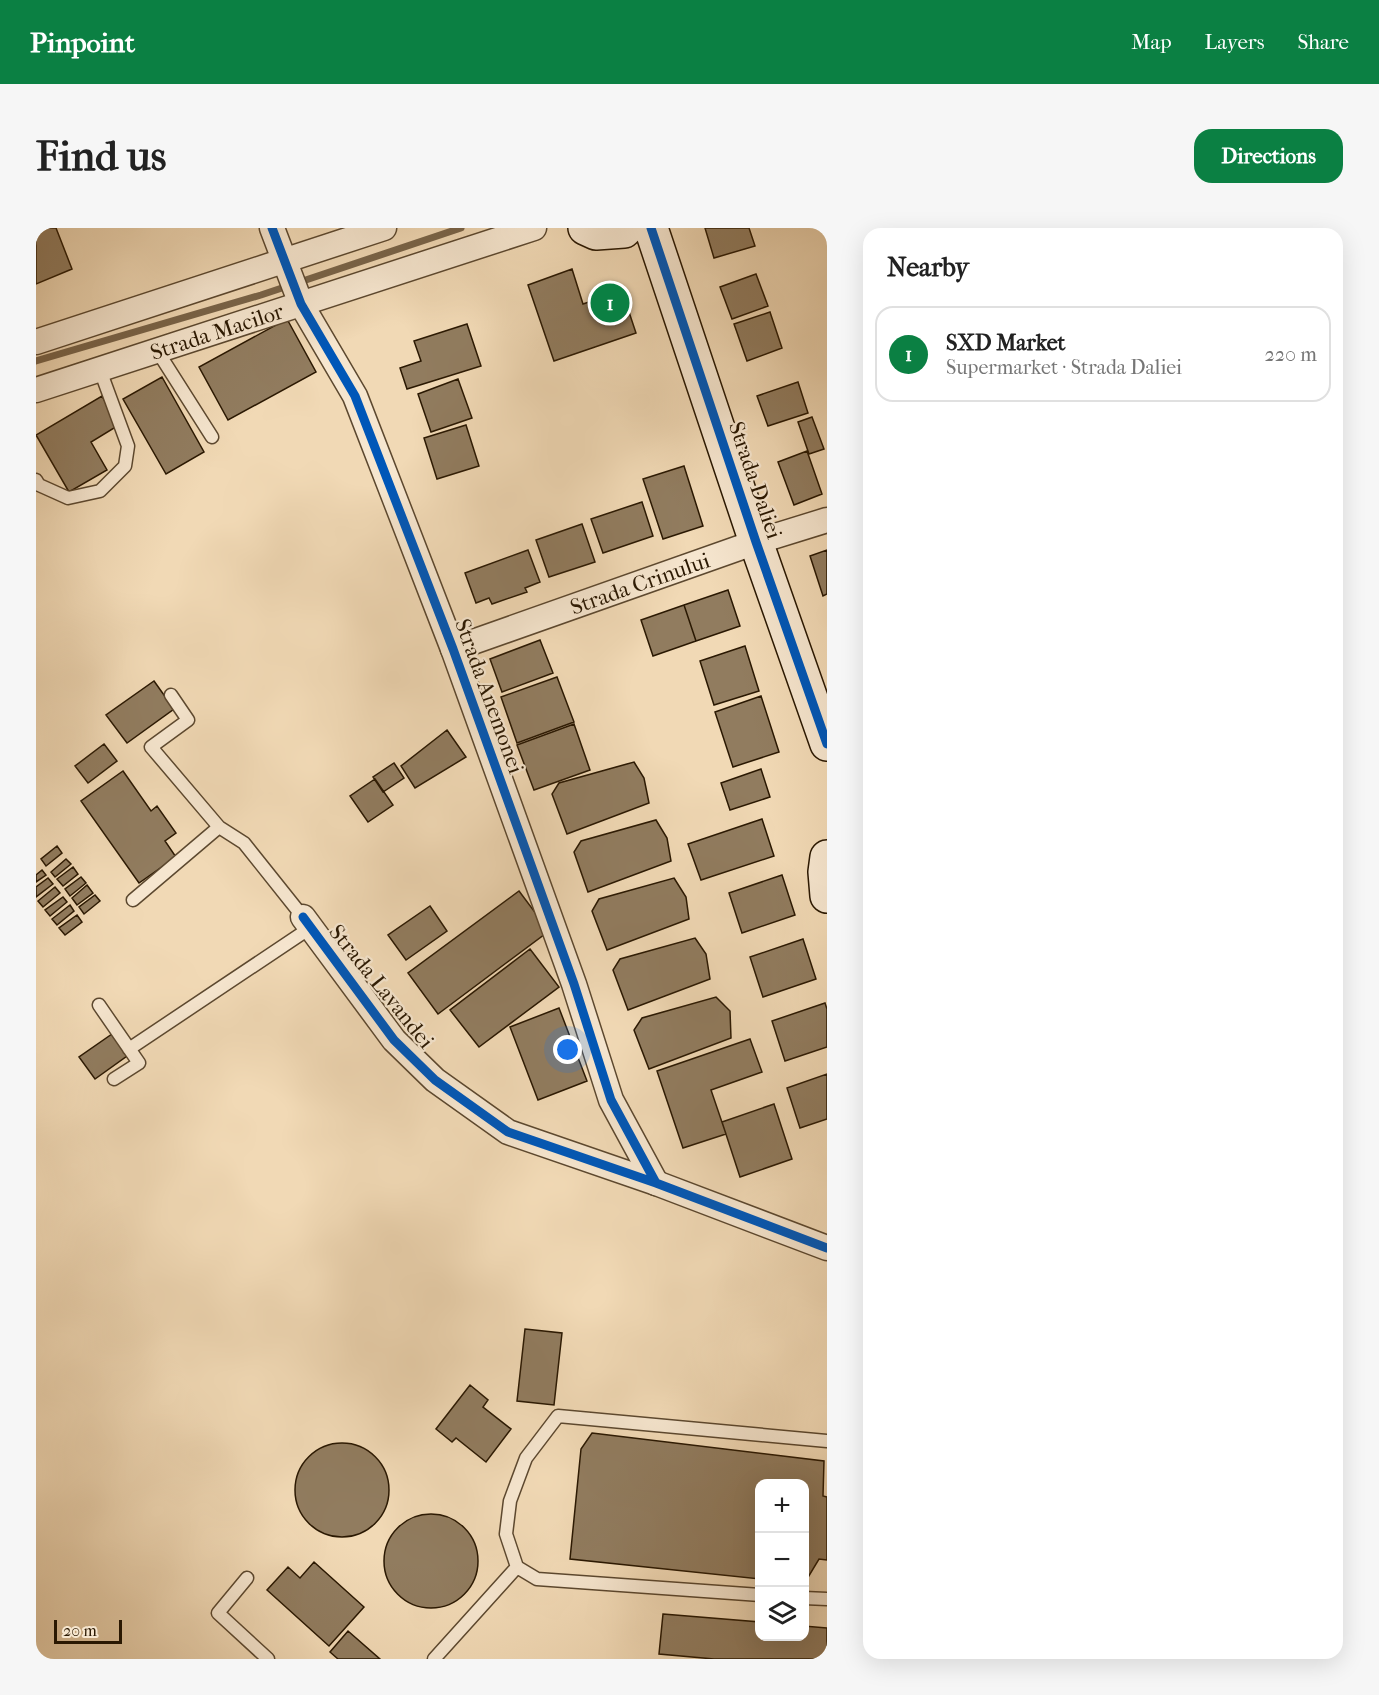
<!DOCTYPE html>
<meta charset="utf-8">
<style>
:root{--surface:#fff;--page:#f6f6f6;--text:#222;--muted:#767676;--line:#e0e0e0;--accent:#0b8043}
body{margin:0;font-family:"IM FELL French Canon",serif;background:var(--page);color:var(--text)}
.controls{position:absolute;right:18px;bottom:18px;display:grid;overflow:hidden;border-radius:12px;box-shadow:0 6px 24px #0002}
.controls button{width:54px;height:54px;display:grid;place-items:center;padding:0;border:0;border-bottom:2px solid var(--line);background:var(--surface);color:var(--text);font:30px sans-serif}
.scale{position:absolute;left:18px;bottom:15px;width:68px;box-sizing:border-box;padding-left:6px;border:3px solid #2a1802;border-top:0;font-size:16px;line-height:21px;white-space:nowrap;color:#2a1802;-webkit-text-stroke:4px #f6e6cf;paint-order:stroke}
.you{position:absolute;left:532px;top:822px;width:21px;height:21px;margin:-15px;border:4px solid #fff;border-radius:50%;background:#1a73e8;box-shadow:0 0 0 9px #1a73e833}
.badge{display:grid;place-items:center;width:39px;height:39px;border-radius:50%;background:var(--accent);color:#fff;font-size:20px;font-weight:700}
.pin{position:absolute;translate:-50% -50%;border:3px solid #fff;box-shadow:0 2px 6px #0006}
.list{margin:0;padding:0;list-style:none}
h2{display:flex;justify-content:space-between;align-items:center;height:78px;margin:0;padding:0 24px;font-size:26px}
h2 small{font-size:20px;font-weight:400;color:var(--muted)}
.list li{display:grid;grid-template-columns:39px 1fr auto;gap:18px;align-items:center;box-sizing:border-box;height:96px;margin:0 12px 12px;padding:0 12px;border:2px solid var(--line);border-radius:18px}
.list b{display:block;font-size:22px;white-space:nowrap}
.list p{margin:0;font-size:20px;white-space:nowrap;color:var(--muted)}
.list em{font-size:20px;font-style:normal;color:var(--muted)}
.icon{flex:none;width:33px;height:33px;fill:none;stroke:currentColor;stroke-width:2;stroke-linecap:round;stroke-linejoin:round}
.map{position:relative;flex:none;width:791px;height:1431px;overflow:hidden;border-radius:18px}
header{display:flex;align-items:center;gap:36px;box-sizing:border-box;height:84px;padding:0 30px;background:var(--accent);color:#fff}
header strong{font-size:28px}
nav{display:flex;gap:33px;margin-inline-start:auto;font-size:21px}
.intro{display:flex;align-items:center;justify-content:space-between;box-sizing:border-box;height:144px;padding:0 36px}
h1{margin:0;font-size:42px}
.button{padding:15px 27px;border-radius:18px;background:var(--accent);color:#fff;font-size:21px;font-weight:700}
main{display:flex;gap:36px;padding:0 36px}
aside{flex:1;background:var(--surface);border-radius:18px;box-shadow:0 6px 24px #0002}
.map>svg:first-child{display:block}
</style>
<header>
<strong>Pinpoint</strong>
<nav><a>Map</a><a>Layers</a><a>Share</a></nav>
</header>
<div class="intro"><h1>Find us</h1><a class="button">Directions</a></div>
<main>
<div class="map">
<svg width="791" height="1431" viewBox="0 0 791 1431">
<rect width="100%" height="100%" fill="#f1d9b5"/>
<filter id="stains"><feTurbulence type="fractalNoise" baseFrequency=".00333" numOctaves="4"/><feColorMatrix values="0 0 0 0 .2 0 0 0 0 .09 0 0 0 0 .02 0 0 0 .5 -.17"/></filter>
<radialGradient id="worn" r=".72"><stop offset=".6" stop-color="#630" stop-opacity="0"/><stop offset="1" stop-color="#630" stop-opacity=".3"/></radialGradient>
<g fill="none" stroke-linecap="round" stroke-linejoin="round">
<path stroke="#796449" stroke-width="7" d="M 0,133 L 225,67 L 425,0"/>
</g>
<path fill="#917c5f" stroke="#2a1802" stroke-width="1.5" d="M 0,0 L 20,0 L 36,41 L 0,56 Z
M 669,0 L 713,0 L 719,18 L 678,30 Z
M 536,41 L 547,76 L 586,63 L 600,105 L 518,133 L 492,57 Z
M 720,46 L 732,78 L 696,91 L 684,59 Z
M 734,84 L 746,120 L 711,133 L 698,96 Z
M 251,91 L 280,144 L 192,192 L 163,139 Z
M 431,96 L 445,138 L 371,161 L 364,140 L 385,133 L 378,113 Z
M 126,149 L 168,224 L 130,246 L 87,171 Z
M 422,151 L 436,190 L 395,204 L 382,166 Z
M 762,154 L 772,185 L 732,198 L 721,168 Z
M 66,168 L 83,197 L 55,214 L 71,242 L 33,264 L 0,207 Z
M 776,189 L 788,221 L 773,226 L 762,194 Z
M 430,197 L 443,238 L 401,251 L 388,210 Z
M 771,223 L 786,266 L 758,277 L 742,234 Z
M 648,238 L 667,298 L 627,311 L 607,251 Z
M 606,274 L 617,308 L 567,325 L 555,291 Z
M 546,296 L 559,334 L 513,349 L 500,312 Z
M 492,322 L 504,354 L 489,360 L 491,364 L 456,376 L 453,370 L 440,375 L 429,345 Z
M 791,322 L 791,366 L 787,368 L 774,328 Z
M 692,362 L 704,398 L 660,413 L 648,377 Z
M 648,377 L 660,413 L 617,428 L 605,392 Z
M 504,412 L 517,445 L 466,464 L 454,431 Z
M 709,418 L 723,463 L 678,477 L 664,433 Z
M 521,449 L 538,494 L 481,515 L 465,469 Z
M 118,453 L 138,481 L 91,515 L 70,487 Z
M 725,468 L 743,524 L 697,539 L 679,484 Z
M 538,496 L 554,542 L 498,562 L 481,517 Z
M 411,502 L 430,529 L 379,560 L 365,538 Z
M 68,516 L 81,533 L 52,555 L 39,538 Z
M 598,534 L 608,550 L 613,575 L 531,606 L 516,566 L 523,555 Z
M 358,535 L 368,550 L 347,564 L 337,549 Z
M 725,541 L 734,569 L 694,582 L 685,555 Z
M 87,543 L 115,583 L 121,578 L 140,605 L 129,613 L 140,629 L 103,655 L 45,573 Z
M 339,551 L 357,577 L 332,594 L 314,568 Z
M 726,591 L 738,628 L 665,652 L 652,616 Z
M 620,592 L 631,610 L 635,633 L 552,664 L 538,624 L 545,613 Z
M 21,618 L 26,625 L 10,638 L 5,631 Z
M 30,631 L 35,636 L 19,649 L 15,644 Z
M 37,639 L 42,646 L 27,658 L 21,651 Z
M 6,642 L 10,647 L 0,654 L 0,647 Z
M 746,647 L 759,687 L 706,705 L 693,665 Z
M 45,649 L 50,655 L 34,668 L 29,661 Z
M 12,650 L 17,656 L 0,669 L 0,659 Z
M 638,650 L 650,669 L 653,691 L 571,722 L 556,683 L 563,671 Z
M 51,657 L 57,665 L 41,677 L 36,670 Z
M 19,659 L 24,665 L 7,679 L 2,673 Z
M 483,663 L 513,703 L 402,786 L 372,745 Z
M 59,667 L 64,673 L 48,686 L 43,679 Z
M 27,669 L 31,674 L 14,688 L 9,682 Z
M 34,677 L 38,683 L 21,697 L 16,691 Z
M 394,678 L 411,703 L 370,732 L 352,707 Z
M 41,687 L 46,694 L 29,707 L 23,700 Z
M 659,710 L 670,726 L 674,751 L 592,782 L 577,742 L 584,731 Z
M 767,711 L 780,751 L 727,769 L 714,729 Z
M 494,721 L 523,759 L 443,819 L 414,782 Z
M 680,769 L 694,783 L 695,810 L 613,841 L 598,802 L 606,790 Z
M 789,775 L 791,781 L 791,819 L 749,833 L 736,793 Z
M 523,780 L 551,853 L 502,872 L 474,799 Z
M 76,806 L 91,828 L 59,851 L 43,829 Z
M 714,811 L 726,844 L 675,862 L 690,906 L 647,920 L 621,843 Z
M 791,846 L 791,891 L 764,900 L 751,860 Z
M 738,876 L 756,931 L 704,949 L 686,894 Z
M 489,1101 L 526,1105 L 518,1177 L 481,1173 Z
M 434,1157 L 452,1172 L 447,1179 L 475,1201 L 450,1234 L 420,1210 L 416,1214 L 400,1201 Z
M 556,1205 L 788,1233 L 787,1268 L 791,1269 L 791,1332 L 783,1331 L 768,1356 L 768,1256 L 724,1256 L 724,1351 L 534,1331 L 545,1221 Z
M259 1262a47 47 0 1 1 94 0a47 47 0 1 1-94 0Z
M348 1333a47 47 0 1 1 94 0a47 47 0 1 1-94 0Z
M 278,1334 L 328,1379 L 293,1418 L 231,1362 L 252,1339 L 264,1350 Z
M 627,1386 L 724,1394 L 724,1408 L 768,1408 L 768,1398 L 791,1400 L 791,1431 L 678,1431 L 623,1426 Z
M 312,1403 L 344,1431 L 302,1431 L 294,1424 Z"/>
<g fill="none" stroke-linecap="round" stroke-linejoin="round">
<defs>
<path id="lane" d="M 122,124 L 176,209
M 0,252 L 3,257 L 32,270 L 64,263 L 89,238 L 92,218 L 64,142
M 135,467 L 152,492 L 115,519 L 183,599
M 97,672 L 183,599 L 208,615 L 267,689
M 63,777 L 103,835 L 78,851
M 93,821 L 274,700
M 211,1350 L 182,1385 L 232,1431
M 724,1367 L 501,1351 L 481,1339 L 470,1306 L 474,1273 L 490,1230 L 522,1188 L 791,1213
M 768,1370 L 791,1371
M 398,1431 L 481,1339"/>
<g id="street">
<path d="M 236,0 L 265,76 L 319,168 L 417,421 L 538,756 L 575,872 L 620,955"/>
<path d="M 0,114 L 348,0"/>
<path id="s1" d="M 0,162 L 498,0"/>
<path id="s2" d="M 417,421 L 720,314 L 791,292"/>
<path d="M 267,689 L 358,812 L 399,852 L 472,904 L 620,955 L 791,1020"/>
</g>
<path id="secondary" d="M 549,0 L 560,5 L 588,3 L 591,0
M 615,0 L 720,314 L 791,516
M 791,629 L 789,644 L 791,668"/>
</defs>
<use href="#lane" stroke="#5c482f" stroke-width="15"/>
<use href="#street" stroke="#5c482f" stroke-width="27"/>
<use href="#secondary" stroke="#2a1802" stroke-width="36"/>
<use href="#lane" stroke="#f6e6cf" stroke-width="12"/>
<use href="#street" stroke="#f6e6cf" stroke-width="24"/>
<use href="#secondary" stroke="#f6e6cf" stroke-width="33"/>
<defs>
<path id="cycleway" d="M 236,0 L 265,76 L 319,168 L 417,421 L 538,756 L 575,872 L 620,955
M 615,0 L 720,314 L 791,516
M 267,689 L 358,812 L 399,852 L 472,904 L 620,955 L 791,1020"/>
</defs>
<use href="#cycleway" stroke="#f6e6cf" stroke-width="13"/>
<use href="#cycleway" stroke="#0057b8" stroke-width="9"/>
</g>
<g text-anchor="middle" stroke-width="4.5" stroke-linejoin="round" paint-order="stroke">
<g font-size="22" fill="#2a1802" stroke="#f6e6cf">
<text dy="8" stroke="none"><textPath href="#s1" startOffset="190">Strada Macilor</textPath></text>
<text transform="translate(720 252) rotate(71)" y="8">Strada Daliei</text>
<text dy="8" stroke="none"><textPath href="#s2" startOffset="198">Strada Crinului</textPath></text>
<text transform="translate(454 468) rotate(70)" y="8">Strada Anemonei</text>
<text transform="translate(346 758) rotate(51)" y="8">Strada Lavandei</text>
</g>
</g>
<rect width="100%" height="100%" filter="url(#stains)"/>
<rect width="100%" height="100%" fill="url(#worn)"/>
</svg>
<div class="controls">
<button>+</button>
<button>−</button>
<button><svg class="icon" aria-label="layers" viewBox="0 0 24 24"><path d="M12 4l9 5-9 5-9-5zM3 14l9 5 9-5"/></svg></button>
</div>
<div class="scale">20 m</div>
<div class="you"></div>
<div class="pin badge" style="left:574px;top:75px">1</div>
</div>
<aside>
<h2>Nearby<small></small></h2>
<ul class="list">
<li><span class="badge">1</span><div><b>SXD Market</b><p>Supermarket · Strada Daliei</p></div><em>220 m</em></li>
</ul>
</aside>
</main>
